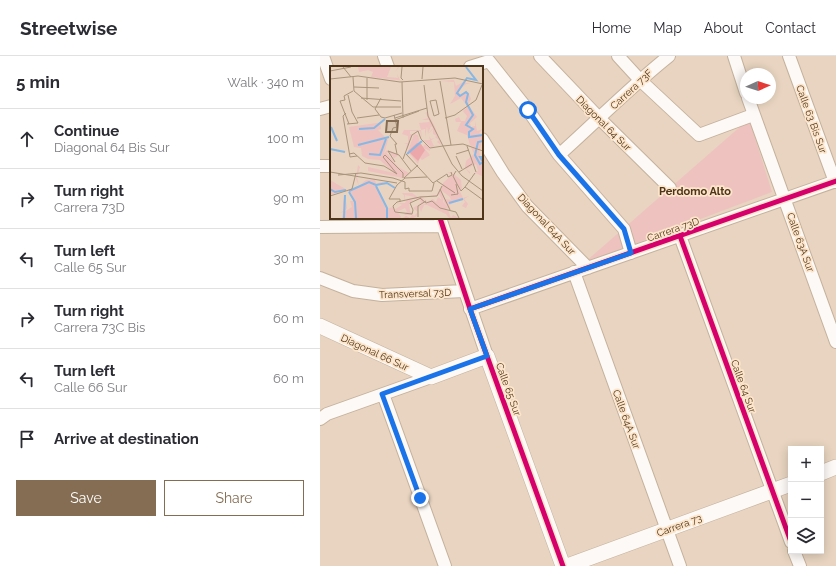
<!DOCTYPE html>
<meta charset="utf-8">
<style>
:root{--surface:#fff;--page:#f7f7f7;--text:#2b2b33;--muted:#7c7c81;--line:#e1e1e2;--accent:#846d53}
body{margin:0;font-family:Raleway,sans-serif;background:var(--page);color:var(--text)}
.controls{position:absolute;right:12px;bottom:12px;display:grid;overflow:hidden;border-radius:0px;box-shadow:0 2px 10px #0003}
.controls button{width:36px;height:36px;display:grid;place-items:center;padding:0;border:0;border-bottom:1px solid var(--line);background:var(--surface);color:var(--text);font:20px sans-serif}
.compass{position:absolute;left:420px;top:12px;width:36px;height:36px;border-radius:50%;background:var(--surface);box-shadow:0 2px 10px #0003;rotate:87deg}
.stop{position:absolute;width:12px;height:12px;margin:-9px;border:3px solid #1a73e8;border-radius:50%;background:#fff}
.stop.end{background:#1a73e8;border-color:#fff;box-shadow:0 1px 4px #0008}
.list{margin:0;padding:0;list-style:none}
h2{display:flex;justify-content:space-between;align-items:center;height:52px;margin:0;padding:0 16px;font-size:17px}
h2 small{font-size:13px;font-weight:400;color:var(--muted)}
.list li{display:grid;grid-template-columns:26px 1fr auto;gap:12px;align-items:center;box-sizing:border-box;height:60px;padding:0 16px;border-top:1px solid var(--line)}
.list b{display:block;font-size:15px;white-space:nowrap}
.list p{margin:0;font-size:13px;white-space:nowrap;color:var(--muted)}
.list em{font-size:13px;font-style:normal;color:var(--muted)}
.actions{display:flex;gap:8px;padding:12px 16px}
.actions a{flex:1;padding:9px 0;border:1px solid var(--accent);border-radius:0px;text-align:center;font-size:14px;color:var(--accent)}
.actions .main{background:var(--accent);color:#fff}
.icon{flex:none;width:22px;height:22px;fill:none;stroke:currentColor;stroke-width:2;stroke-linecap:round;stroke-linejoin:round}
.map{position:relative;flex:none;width:516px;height:510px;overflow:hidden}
header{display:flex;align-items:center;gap:24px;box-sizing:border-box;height:56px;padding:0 20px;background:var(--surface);border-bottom:1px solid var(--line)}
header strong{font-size:19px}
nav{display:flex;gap:22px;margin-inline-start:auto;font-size:14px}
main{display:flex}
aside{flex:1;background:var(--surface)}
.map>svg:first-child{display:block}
</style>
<header>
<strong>Streetwise</strong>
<nav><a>Home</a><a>Map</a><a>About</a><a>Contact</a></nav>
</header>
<main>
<aside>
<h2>5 min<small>Walk · 340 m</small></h2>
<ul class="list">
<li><svg class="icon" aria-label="ahead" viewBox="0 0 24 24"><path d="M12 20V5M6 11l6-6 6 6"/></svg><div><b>Continue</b><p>Diagonal 64 Bis Sur</p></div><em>100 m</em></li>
<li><svg class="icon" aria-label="right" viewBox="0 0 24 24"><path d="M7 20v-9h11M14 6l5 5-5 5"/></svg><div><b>Turn right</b><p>Carrera 73D</p></div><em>90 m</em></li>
<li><svg class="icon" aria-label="left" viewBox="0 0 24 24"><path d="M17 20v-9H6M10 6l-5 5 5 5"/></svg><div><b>Turn left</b><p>Calle 65 Sur</p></div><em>30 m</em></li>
<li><svg class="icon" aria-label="right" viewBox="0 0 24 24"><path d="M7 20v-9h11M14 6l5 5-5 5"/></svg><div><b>Turn right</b><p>Carrera 73C Bis</p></div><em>60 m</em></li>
<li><svg class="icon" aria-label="left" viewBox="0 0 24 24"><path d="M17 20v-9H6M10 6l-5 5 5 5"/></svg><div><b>Turn left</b><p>Calle 66 Sur</p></div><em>60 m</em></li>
<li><svg class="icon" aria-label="arrive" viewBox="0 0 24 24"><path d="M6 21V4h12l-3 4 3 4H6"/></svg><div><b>Arrive at destination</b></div></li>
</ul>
<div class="actions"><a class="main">Save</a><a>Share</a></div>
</aside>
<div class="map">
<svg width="516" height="510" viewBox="0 0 516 510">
<rect width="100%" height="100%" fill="#e8d4c0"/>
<path fill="#eec2be" d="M 429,63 L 452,136 L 264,207 Z"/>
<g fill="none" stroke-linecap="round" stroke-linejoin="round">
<defs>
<path id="minor" d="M 3,0 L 11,23
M 64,0 L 68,11
M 220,0 L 280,63 L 350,132
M 298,0 L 320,24 L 379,79 L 433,59
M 414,0 L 426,37
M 469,0 L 515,126
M 150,11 L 169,5 L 208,54 L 239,99 L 304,173 L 311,197
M 428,42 L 516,286
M 0,53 L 11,50
M 162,83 L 183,117 L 207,150 L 268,212
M 239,99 C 276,66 310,31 349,0
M 0,110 L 11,110
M 120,162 L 167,300
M 0,171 L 122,170
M 360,180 L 471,486
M 254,216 L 360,510
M 0,222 L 33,235 L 62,239 L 144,235
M 150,253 L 516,125
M 63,338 L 125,510
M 0,363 L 7,358 L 111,321
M 474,495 L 480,510"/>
<path id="tertiary" d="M 0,270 L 111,321 L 167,300 L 243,510
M 501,417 L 516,411
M 247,510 L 471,428"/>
</defs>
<use href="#minor" stroke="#c5b19b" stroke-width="14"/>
<use href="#tertiary" stroke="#c5b19b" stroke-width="16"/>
<use href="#minor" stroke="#fcf9f6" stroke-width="12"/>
<use href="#tertiary" stroke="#fcf9f6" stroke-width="15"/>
<defs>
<path id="cycleway" d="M 120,162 L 150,253 L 243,510
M 360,180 L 471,486
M 150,253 L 516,125"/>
</defs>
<use href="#cycleway" stroke="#fde5cb" stroke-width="8"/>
<use href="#cycleway" stroke="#d6006c" stroke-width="5"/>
</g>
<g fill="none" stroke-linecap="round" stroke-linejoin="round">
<path stroke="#1a73e8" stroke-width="5" d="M 100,442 L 62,338 L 167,300 L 150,253 L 311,197 L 304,173 L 239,99 L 208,54"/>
</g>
<g text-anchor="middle" stroke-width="3.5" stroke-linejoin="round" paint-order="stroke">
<g font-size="10" fill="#4e3519" stroke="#fde5cb">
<text transform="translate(311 33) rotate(-43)" y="4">Carrera 73F</text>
<text transform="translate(492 63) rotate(70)" y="4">Calle 63 Bis Sur</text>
<text transform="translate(284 67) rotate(45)" y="4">Diagonal 64 Sur</text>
<text transform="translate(227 168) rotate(47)" y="4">Diagonal 64A Sur</text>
<text transform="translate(353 173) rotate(-19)" y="4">Carrera 73D</text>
<text transform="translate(481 186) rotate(70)" y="4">Calle 63A Sur</text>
<text transform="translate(95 237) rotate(-2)" y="4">Transversal 73D</text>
<text transform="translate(55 296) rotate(25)" y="4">Diagonal 66 Sur</text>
<text transform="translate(424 330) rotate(70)" y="4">Calle 64 Sur</text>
<text transform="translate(189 333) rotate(70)" y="4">Calle 65 Sur</text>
<text transform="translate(307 363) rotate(70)" y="4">Calle 64A Sur</text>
<text transform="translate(359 469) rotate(-20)" y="4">Carrera 73</text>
</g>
<g font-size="11" font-weight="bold" fill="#4e3519" stroke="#fde5cb">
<text x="375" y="139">Perdomo Alto</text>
</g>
</g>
<g transform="translate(10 10)">
<rect width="153" height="153" fill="#e8d4c0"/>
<path d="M 28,1 L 69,1 L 65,6 L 68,1 L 61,1 L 57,11 L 68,12 L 67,8 L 70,14 L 76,15 L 41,11 L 43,6 L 38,4 L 29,6 ZM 124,14 L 126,20 L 133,16 L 141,18 L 136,18 L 128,25 L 130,28 L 138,26 L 141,33 L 137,40 L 131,32 L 122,37 L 120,38 L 125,30 L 124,16 L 111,15 ZM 139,40 L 147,51 L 140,57 L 141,61 L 145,60 L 145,55 L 147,65 L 153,63 L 149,67 L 153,68 L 150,84 L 140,79 L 137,69 L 127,65 L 131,56 L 126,56 L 125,53 L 129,51 L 131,55 L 135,55 L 137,50 L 133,45 ZM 97,46 L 105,61 L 108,60 L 105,61 L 111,79 L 101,81 L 93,74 L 100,74 L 99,70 L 101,73 L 105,72 L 101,74 L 104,80 L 111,79 L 107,76 L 109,74 L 105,71 L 107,70 L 103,68 L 103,63 L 98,68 L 103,62 L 101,60 L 98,68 L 97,60 L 95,71 L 95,63 L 91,64 L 92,73 L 90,65 L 80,65 L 80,68 L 82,68 L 76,87 L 77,78 L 74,77 L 78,77 L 78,70 L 72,68 L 74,64 L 91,64 L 89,57 L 99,56 L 99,54 L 92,54 L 98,52 L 96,47 L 94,48 ZM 54,56 L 50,57 L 51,63 L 48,64 L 58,74 L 54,88 L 57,84 L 69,89 L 64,92 L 60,87 L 56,86 L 68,101 L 79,107 L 73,112 L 38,105 L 38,101 L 64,107 L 50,94 L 38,93 L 32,90 L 31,82 L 24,81 L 19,61 ZM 84,68 L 88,69 L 90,78 L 93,81 L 95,78 L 100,82 L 100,85 L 94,82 L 100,89 L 92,94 L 90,92 L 88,98 L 79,87 L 77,88 ZM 141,81 L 149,84 L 150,90 L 153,90 L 153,111 L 146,107 L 142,109 L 148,105 L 146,98 L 136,103 L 140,106 L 140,108 L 135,102 L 136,95 L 144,88 ZM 28,99 L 30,101 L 27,111 L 29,120 L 36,114 L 45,113 L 46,118 L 51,116 L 55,116 L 46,120 L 56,143 L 63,141 L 64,144 L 72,139 L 69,137 L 66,139 L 68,137 L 75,137 L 77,133 L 83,134 L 79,138 L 80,145 L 84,150 L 88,146 L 83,142 L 91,137 L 90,133 L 77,133 L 85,131 L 75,129 L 74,136 L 74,129 L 67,122 L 72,127 L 82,127 L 89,132 L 91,130 L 97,130 L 92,131 L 98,136 L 103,133 L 106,136 L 108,131 L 112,134 L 109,128 L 107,130 L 98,130 L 107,129 L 110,123 L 114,131 L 113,136 L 119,142 L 111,144 L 118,144 L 121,152 L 123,149 L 129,152 L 119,152 L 116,148 L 97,139 L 94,139 L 91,146 L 89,140 L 97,137 L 95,134 L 92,132 L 95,137 L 88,139 L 88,147 L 87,150 L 83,152 L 73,152 L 76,150 L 80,152 L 82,149 L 74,149 L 77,146 L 75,142 L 66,146 L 64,144 L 65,147 L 68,146 L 71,151 L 70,152 L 12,152 L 13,146 L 10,147 L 13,145 L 13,137 L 14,132 L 15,129 L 17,142 L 14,146 L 22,141 L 20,135 L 23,135 L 22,128 L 17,125 L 29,120 L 26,113 ZM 121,106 L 131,114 L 132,124 L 127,119 L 133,132 L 139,130 L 134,133 L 138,138 L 136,142 L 132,140 L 135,136 L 133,133 L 119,139 L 121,144 L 114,136 L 114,133 L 121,134 L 120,131 L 111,124 L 113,117 L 123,108 L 117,107 ZM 0,114 L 12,121 L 17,124 L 0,129 Z" fill="#eec2be"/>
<path d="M 87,77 L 91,78 L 95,84 L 88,95 L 78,85 Z" fill="#eba7aa"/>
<path fill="none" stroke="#87b7e4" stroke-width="2" d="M 136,1 L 146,14 L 137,12 L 127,27 L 130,30 L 136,26 L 138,28 L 136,36 L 143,49 L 136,59 L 143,63 L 139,66 L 139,71 L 153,69M 1,61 L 7,75M 29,63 L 44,62 L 55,53M 153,75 L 148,76 L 145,89 L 150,98 L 153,96 L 150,91 L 153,91M 28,79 L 59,71M 0,83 L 15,86M 39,88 L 50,89 L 56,73M 77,88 L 92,75M 46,120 L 57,142 L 57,152M 0,123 L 5,126 L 16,124M 19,125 L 39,116 L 46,119 L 57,117 L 65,122M 19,126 L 25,136 L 26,152M 153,129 L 153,143M 119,137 L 133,133M 14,152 L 15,129"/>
<path fill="none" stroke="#aa947d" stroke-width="1" d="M 13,1 L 21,11M 72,1 L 71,12 L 73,14M 0,5 L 21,1M 23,11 L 24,25M 37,12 L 37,34M 0,13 L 28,10 L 70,16 L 125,12 L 153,18M 92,13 L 93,1M 110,15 L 121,79M 72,16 L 73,52M 94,19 L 98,50 L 122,98 L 132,110 L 153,125M 24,21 L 49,22M 24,25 L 43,41 L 71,41M 31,32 L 71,35M 51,32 L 45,43 L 51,51 L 55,52 L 72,47M 106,34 L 109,48 L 104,50 L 100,35 ZM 16,47 L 13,50 L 20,91 L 27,90M 64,49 L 67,61 L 63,62 L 60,70 L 67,78 L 65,78 L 67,88M 27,52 L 49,49M 65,52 L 97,42M 115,52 L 125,49 L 146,34 L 152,19M 65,54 L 89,45M 17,58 L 28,57 L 22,46 L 18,29M 19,58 L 10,35 L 15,34 L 14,30 L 23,25M 113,80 L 133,78 L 153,85M 137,80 L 146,106M 19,88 L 24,87 L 35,97 L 54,100 L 67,108 L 53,91 L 55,89 L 73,107 L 73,112M 76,88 L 103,117 L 117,108 L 118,111 L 122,109 L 121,106M 126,88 L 139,84M 126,90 L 132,103M 73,93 L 82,69 L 88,65 L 91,73 L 100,82 L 113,80M 65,96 L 58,85 L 69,89 L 81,105M 126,105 L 123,110 L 127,118M 0,106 L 67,117M 129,106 L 142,98M 8,109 L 31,107 L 63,112 L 75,116 L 75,123 L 79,122 L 79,125 L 102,125 L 104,117M 74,112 L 88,99M 107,115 L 125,127M 127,118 L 131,125 L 135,121 L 153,134M 135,121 L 145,107M 110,123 L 120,144M 121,129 L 128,128 L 126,118M 0,130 L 22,123 L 26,107M 90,132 L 96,137 L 102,135 L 110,142 L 126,146 L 129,152M 91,132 L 80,137 L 83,144 L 82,148 L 65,146 L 63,140 L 67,136 L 90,131 L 107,130 L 112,120M 70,136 L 70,133 L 59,133 L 67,119 L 75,112 L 97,111M 88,151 L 88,140 L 96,135"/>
<path fill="#846d53" fill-opacity="0.15" stroke="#846d53" stroke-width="2" d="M 57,55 L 68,55 L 67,66 L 56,66 Z"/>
<rect width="153" height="153" fill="none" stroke="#4e3519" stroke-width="2"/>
</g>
</svg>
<div class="controls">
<button>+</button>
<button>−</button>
<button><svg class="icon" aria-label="layers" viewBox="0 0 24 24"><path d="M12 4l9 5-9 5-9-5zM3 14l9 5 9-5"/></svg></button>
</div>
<svg class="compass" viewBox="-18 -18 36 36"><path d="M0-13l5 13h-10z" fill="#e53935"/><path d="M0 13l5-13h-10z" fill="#7c7c81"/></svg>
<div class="stop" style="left:208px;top:54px"></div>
<div class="stop end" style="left:100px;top:442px"></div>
</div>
</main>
